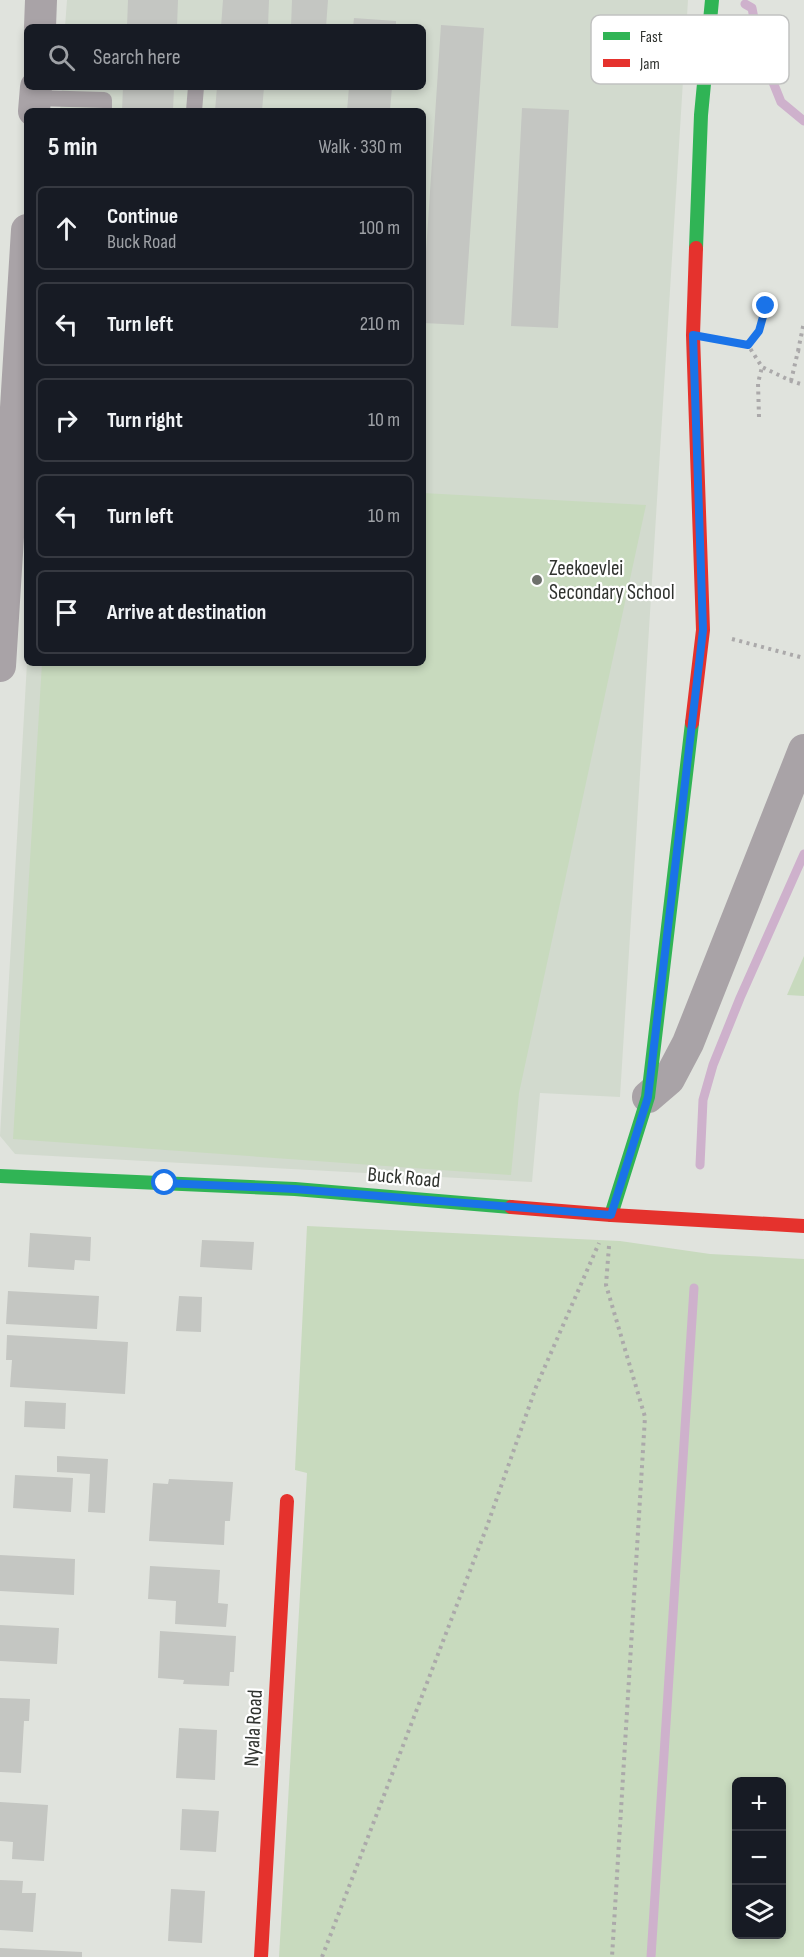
<!DOCTYPE html>
<meta charset="utf-8">
<style>
:root{--surface:#171b24;--page:#20242c;--text:#f1f3f6;--muted:#9ea1a6;--line:#363941}
body{margin:0;font-family:"Sofia Sans Condensed",sans-serif;background:var(--page);color:var(--text)}
.controls{position:absolute;right:18px;bottom:18px;display:grid;overflow:hidden;border-radius:9px;box-shadow:0 3px 9px #0003}
.controls button{width:54px;height:54px;display:grid;place-items:center;padding:0;border:0;border-bottom:2px solid var(--line);background:var(--surface);color:var(--text);font:30px sans-serif}
.stop{position:absolute;width:18px;height:18px;margin:-14px;border:4px solid #1a73e8;border-radius:50%;background:#fff}
.stop.end{background:#1a73e8;border-color:#fff;box-shadow:0 2px 6px #0008}
.list{margin:0;padding:0;list-style:none}
h2{display:flex;justify-content:space-between;align-items:center;height:78px;margin:0;padding:0 24px;font-size:26px}
h2 small{font-size:20px;font-weight:400;color:var(--muted)}
.list li{display:grid;grid-template-columns:39px 1fr auto;gap:18px;align-items:center;box-sizing:border-box;height:84px;margin:0 12px 12px;padding:0 12px;border:2px solid var(--line);border-radius:9px}
.list b{display:block;font-size:22px;white-space:nowrap}
.list p{margin:0;font-size:20px;white-space:nowrap;color:var(--muted)}
.list em{font-size:20px;font-style:normal;color:var(--muted)}
.icon{flex:none;width:33px;height:33px;fill:none;stroke:currentColor;stroke-width:2;stroke-linecap:round;stroke-linejoin:round}
.map{position:relative;flex:none;width:804px;height:1957px;overflow:hidden}
.search{position:absolute;background:var(--surface);box-shadow:0 3px 9px #0003;left:24px;top:24px;width:402px;height:66px;display:flex;align-items:center;gap:15px;box-sizing:border-box;padding:0 21px;border-radius:9px;color:var(--muted);font-size:22px}
.panel{position:absolute;background:var(--surface);box-shadow:0 3px 9px #0003;left:24px;top:108px;width:402px;height:558px;border-radius:9px}
.map>svg:first-child{display:block}
</style>
<div class="map">
<svg width="804" height="1957" viewBox="0 0 804 1957">
<rect width="100%" height="100%" fill="#e0e3dd"/>
<path fill="#d2dace" d="M 67,0 L 688,0 L 620,1097 L 540,1093 L 532,1182 L 15,1154 L 0,1136 L 27,663 L 423,663 L 423,111 L 60,111 L 62,87 L 423,87 L 423,27 L 65,27 Z"/>
<path fill="#c8dabe" fill-rule="evenodd" d="M 423,493 L 646,505 L 519,1093 L 511,1175 L 13,1139 L 42,663 L 423,663 Z
M 804,956 L 804,996 L 787,995 Z
M 307,1226 L 620,1241 L 710,1254 L 804,1259 L 804,1957 L 279,1957 L 307,1473 L 295,1470 ZM 736,1782 L 782,1782 L 782,1934 L 736,1934 Z"/>
<g fill="none" stroke-linecap="round" stroke-linejoin="round">
<path stroke="#ceb1cc" stroke-width="9" d="M 745,4 L 752,8 L 760,50 L 781,102 L 804,121
M 700,1165 L 703,1100 L 713,1065 L 740,998 L 804,854
M 651,1957 L 694,1288"/>
</g>
<path fill="#c4c6c2" d="M 128,0 L 178,0 L 177,27 L 127,27 Z
M 223,0 L 269,0 L 268,27 L 221,27 Z
M 292,0 L 328,0 L 326,27 L 291,27 Z
M 354,18 L 396,21 L 396,27 L 353,27 Z
M 441,25 L 484,28 L 464,325 L 423,323 L 423,298 Z
M 123,87 L 174,87 L 173,111 L 122,111 Z
M 217,87 L 264,87 L 262,111 L 215,111 Z
M 349,87 L 392,87 L 390,111 L 347,111 Z
M 522,108 L 569,110 L 558,328 L 511,326 Z
M 30,1233 L 91,1237 L 90,1261 L 75,1260 L 74,1270 L 28,1267 Z
M 202,1240 L 254,1242 L 252,1270 L 200,1267 Z
M 8,1291 L 99,1296 L 97,1329 L 6,1324 Z
M 179,1296 L 202,1297 L 201,1332 L 176,1331 Z
M 7,1335 L 128,1342 L 125,1394 L 10,1387 L 12,1360 L 6,1360 Z
M 25,1401 L 66,1403 L 65,1429 L 24,1427 Z
M 57,1456 L 108,1459 L 105,1513 L 88,1512 L 90,1474 L 57,1472 Z
M 15,1475 L 73,1478 L 71,1512 L 13,1508 Z
M 169,1479 L 233,1482 L 230,1521 L 225,1521 L 224,1545 L 149,1541 L 153,1483 L 168,1484 Z
M 0,1555 L 75,1559 L 74,1595 L 0,1591 Z
M 150,1566 L 220,1570 L 218,1603 L 228,1604 L 226,1627 L 175,1624 L 176,1601 L 148,1599 Z
M 0,1625 L 59,1628 L 57,1664 L 0,1661 Z
M 160,1631 L 236,1636 L 234,1672 L 230,1672 L 229,1686 L 183,1684 L 184,1680 L 158,1678 Z
M 0,1698 L 30,1699 L 29,1721 L 24,1721 L 21,1773 L 0,1772 Z
M 179,1728 L 217,1730 L 215,1780 L 176,1778 Z
M 0,1802 L 48,1805 L 44,1861 L 12,1859 L 13,1842 L 0,1841 Z
M 182,1809 L 219,1811 L 216,1852 L 180,1850 Z
M 0,1880 L 23,1881 L 22,1893 L 36,1893 L 33,1932 L 0,1930 Z
M 171,1889 L 205,1891 L 202,1943 L 168,1941 Z
M 0,1948 L 82,1952 L 82,1957 L 0,1957 Z"/>
<g fill="none" stroke-linecap="round" stroke-linejoin="round">
<path stroke="#aba9aa" stroke-width="4" stroke-dasharray="3 4.5" stroke-linecap="butt" d="M 723,341 L 748,345 L 762,367 L 791,381 L 804,385
M 748,345 L 759,331 L 766,306
M 798,351 L 804,322
M 791,381 L 798,351 L 804,352
M 759,417 L 758,383 L 762,367
M 732,639 L 804,658
M 609,1246 L 606,1285 L 645,1417 L 612,1957
M 322,1957 L 486,1529 L 536,1387 L 599,1243"/>
<path stroke="#a9a3a7" stroke-width="16" d="M 35,98 L 104,100 L 104,111
M 194,111 L 196,87"/>
<path stroke="#a9a3a7" stroke-width="32" d="M 40,27 L 41,0
M 34,111 L 36,87
M 0,666 L 27,230
M 648,1097 L 669,1079 L 688,1043 L 804,750"/>
<path stroke="#30b455" stroke-width="14" d="M 696,248 L 701,115 L 712,0
M 0,1176 L 295,1189 L 511,1207
M 611,1215 L 648,1097 L 692,723"/>
<path stroke="#e5322d" stroke-width="14" d="M 692,723 L 703,630 L 693,335 L 696,248
M 511,1207 L 611,1215 L 804,1226
M 261,1957 L 287,1501"/>
</g>
<g fill="none" stroke-linecap="round" stroke-linejoin="round">
<path stroke="#1a73e8" stroke-width="8" d="M 165,1183 L 295,1189 L 611,1215 L 648,1097 L 703,630 L 693,335 L 748,345 L 759,331 L 766,306"/>
</g>
<circle fill="#6e716c" stroke="#fff" stroke-width="2" cx="537" cy="580" r="6"/>
<g text-anchor="middle" stroke-width="4.5" stroke-linejoin="round" paint-order="stroke">
<g font-size="21" fill="#30332f" stroke="#fff" text-anchor="start">
<text x="549" y="575">Zeekoevlei<tspan x="549" dy="24">Secondary School</tspan></text>
</g>
<g font-size="21" fill="#30332f" stroke="#fff">
<text transform="translate(404 1177) rotate(5)" y="7">Buck Road</text>
<text transform="translate(253 1728) rotate(-87)" y="7">Nyala Road</text>
</g>
</g>
<rect x="591" y="15" width="198" height="69" rx="9" fill="#fff" stroke="#c1c2c1" stroke-width="1.5"/>
<rect x="603" y="32" width="27" height="8" fill="#30b455"/>
<rect x="603" y="59" width="27" height="8" fill="#e5322d"/>
<g font-size="16" fill="#30332f">
<text x="640" y="42">Fast</text>
<text x="640" y="69">Jam</text>
</g>
</svg>
<div class="controls">
<button>+</button>
<button>−</button>
<button><svg class="icon" aria-label="layers" viewBox="0 0 24 24"><path d="M12 4l9 5-9 5-9-5zM3 14l9 5 9-5"/></svg></button>
</div>
<div class="stop" style="left:165px;top:1183px"></div>
<div class="stop end" style="left:766px;top:306px"></div>
<div class="search"><svg class="icon" aria-label="search" viewBox="0 0 24 24"><circle cx="10" cy="10" r="6"/><path d="M15 15l6 6"/></svg>Search here</div>
<section class="panel">
<h2>5 min<small>Walk · 330 m</small></h2>
<ul class="list">
<li><svg class="icon" aria-label="ahead" viewBox="0 0 24 24"><path d="M12 20V5M6 11l6-6 6 6"/></svg><div><b>Continue</b><p>Buck Road</p></div><em>100 m</em></li>
<li><svg class="icon" aria-label="left" viewBox="0 0 24 24"><path d="M17 20v-9H6M10 6l-5 5 5 5"/></svg><div><b>Turn left</b></div><em>210 m</em></li>
<li><svg class="icon" aria-label="right" viewBox="0 0 24 24"><path d="M7 20v-9h11M14 6l5 5-5 5"/></svg><div><b>Turn right</b></div><em>10 m</em></li>
<li><svg class="icon" aria-label="left" viewBox="0 0 24 24"><path d="M17 20v-9H6M10 6l-5 5 5 5"/></svg><div><b>Turn left</b></div><em>10 m</em></li>
<li><svg class="icon" aria-label="arrive" viewBox="0 0 24 24"><path d="M6 21V4h12l-3 4 3 4H6"/></svg><div><b>Arrive at destination</b></div></li>
</ul>
</section>
</div>
